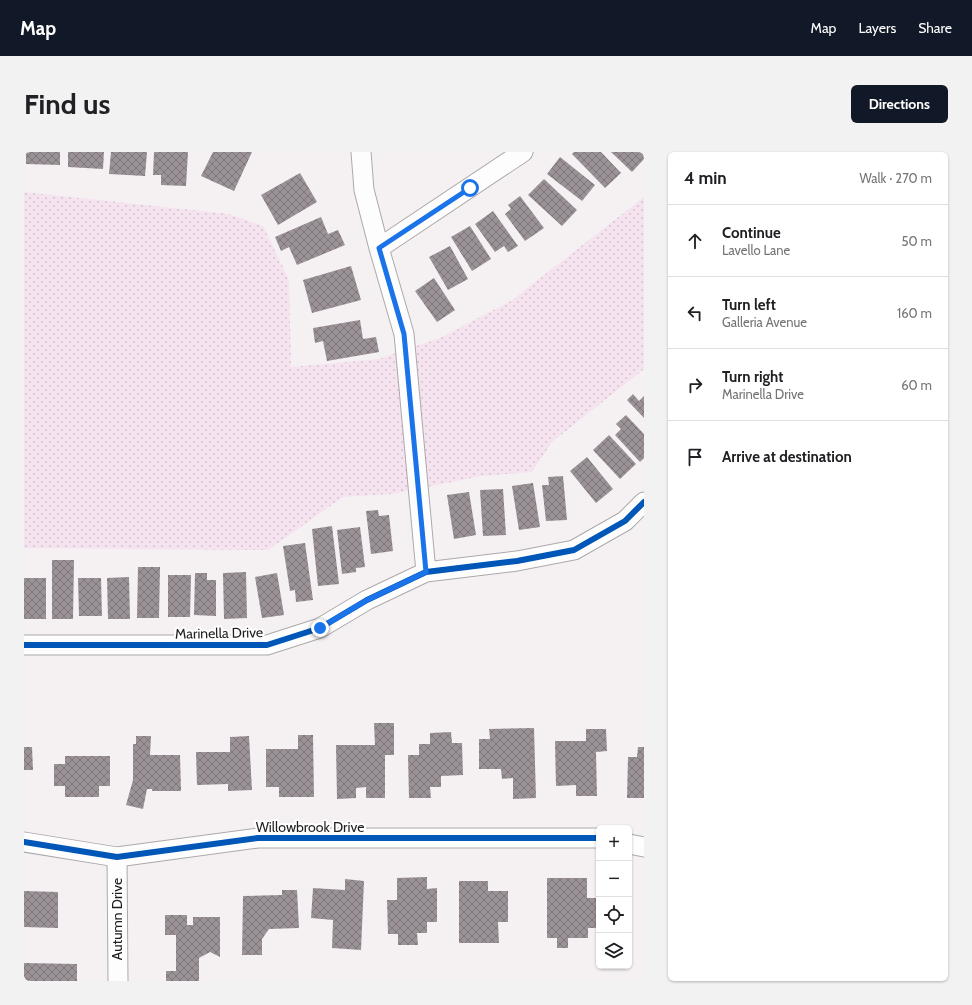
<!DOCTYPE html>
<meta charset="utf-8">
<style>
:root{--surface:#fff;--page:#f2f2f2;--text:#202124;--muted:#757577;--line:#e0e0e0;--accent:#111827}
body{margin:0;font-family:Cabin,sans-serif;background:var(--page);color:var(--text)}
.controls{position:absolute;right:12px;bottom:12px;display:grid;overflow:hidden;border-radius:6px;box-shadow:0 1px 3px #0004}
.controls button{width:36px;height:36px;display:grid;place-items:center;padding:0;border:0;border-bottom:1px solid var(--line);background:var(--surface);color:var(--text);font:20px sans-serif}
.stop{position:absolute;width:12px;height:12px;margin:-9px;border:3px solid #1a73e8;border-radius:50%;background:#fff}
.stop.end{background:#1a73e8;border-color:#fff;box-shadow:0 1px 4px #0008}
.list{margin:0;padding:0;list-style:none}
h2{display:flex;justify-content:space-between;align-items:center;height:52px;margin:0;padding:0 16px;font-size:17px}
h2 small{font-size:13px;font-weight:400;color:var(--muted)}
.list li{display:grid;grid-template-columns:26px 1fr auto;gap:12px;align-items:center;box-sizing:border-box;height:72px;padding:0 16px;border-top:1px solid var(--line)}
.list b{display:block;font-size:15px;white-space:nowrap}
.list p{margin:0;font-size:13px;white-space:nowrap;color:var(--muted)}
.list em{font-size:13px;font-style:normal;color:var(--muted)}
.icon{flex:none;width:22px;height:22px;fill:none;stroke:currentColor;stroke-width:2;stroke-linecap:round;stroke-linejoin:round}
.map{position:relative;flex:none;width:620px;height:829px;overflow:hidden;border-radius:6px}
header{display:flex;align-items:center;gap:24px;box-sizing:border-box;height:56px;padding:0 20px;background:var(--accent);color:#fff}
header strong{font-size:19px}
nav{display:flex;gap:22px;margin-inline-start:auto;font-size:14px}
.intro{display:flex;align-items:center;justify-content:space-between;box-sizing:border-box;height:96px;padding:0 24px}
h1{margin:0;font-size:28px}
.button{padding:10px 18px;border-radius:6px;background:var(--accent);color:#fff;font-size:14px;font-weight:700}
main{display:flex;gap:24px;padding:0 24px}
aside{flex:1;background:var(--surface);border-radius:6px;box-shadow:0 1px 3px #0004}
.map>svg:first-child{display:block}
</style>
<header>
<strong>Map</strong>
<nav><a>Map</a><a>Layers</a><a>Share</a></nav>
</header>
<div class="intro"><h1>Find us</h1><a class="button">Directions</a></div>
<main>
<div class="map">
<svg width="620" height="829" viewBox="0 0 620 829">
<defs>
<pattern id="grass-dots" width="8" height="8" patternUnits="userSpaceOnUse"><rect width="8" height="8" fill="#f5e3f0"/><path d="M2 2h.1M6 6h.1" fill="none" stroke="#d2c2cd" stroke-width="1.8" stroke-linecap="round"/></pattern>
<pattern id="building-cross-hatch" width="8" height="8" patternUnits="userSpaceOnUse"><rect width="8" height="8" fill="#9a9297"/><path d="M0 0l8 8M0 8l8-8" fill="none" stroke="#7d777b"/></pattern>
</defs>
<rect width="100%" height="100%" fill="#f5f1f3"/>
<path fill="url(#grass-dots)" d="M 0,40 L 205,62 L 239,74 L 265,128 L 267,215 L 355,207 L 416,186 L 487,149 L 620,45 L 620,217 L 528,290 L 508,320 L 457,324 L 368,342 L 319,345 L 244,398 L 0,396 Z"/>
<path fill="url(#building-cross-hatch)" d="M 2,0 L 36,0 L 36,13 L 2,12 Z
M 44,0 L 80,0 L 79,17 L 44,15 Z
M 87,0 L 123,0 L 121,24 L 85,22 Z
M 130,0 L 164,0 L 162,34 L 137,33 L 137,23 L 129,23 Z
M 189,0 L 228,0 L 210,39 L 177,24 Z
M 550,0 L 577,0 L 597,21 L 581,36 L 548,2 Z
M 587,0 L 619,0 L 620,7 L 608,20 Z
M 536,5 L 571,33 L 558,49 L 523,22 Z
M 276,21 L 293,50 L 254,73 L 237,43 Z
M 520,27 L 553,58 L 538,74 L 504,43 Z
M 496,44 L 520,76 L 501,89 L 481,62 L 487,57 L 484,53 Z
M 469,59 L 494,94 L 484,100 L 480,94 L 471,100 L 451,72 Z
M 297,65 L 304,82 L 314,78 L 321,93 L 273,113 L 265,95 L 257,99 L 251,85 Z
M 446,74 L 467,107 L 448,119 L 427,85 Z
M 426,94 L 444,127 L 424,138 L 405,105 Z
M 327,114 L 337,148 L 288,161 L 279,128 Z
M 410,126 L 431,158 L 413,170 L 391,139 Z
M 336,168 L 339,187 L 352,185 L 355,200 L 303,209 L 299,189 L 291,191 L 289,176 Z
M 609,242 L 615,249 L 620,244 L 620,266 L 603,248 Z
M 602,263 L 620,282 L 620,306 L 616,310 L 591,283 L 597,277 L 592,272 Z
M 585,283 L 612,312 L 596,327 L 569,298 Z
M 563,305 L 589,337 L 572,351 L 546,319 Z
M 539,324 L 543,368 L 522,369 L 518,333 L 525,333 L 524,325 Z
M 509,331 L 516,375 L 495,378 L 488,334 Z
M 479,337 L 482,383 L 459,384 L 456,338 Z
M 445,340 L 452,383 L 430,387 L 423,343 Z
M 354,358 L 355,364 L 365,363 L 369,399 L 347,402 L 342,359 Z
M 308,374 L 315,432 L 294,434 L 288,377 Z
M 336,375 L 341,415 L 332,416 L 332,420 L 318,422 L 313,378 Z
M 281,391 L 289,448 L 272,450 L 271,438 L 266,439 L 259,394 Z
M 28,408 L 50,408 L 49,467 L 28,467 Z
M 114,415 L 136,415 L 135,466 L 113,466 Z
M 222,420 L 223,466 L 200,467 L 199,421 Z
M 171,421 L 183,421 L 183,428 L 192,428 L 192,464 L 170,463 Z
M 253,421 L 260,463 L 238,466 L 231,425 Z
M 144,423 L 167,423 L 166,465 L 144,465 Z
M 105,425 L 106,467 L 84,467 L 83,426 Z
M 0,426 L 22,426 L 22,467 L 0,467 Z
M 54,426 L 77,426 L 78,464 L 55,464 Z
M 350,571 L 370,571 L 370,603 L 361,603 L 361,646 L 342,646 L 342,635 L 332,636 L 332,646 L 313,647 L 312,593 L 351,593 Z
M 510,576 L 512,646 L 489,647 L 489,626 L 478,627 L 477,617 L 455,617 L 455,587 L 466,587 L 465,577 Z
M 562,577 L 582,577 L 583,599 L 572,600 L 573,644 L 552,644 L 552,633 L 532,634 L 531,589 L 562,589 Z
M 427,580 L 428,591 L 438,591 L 439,623 L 417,624 L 417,635 L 406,635 L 407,646 L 385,646 L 384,603 L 395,603 L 395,592 L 406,592 L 406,581 Z
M 274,583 L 289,583 L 290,645 L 255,645 L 255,635 L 242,635 L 242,597 L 274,597 Z
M 112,584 L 127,584 L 126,603 L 156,603 L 157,639 L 128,639 L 128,637 L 123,637 L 119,657 L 102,653 L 109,628 L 109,592 L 112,592 Z
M 225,584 L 228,638 L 204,639 L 204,632 L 173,633 L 172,600 L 206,600 L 206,585 Z
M 0,595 L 8,595 L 9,618 L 0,618 Z
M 614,595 L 620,595 L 620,646 L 603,646 L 604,605 L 613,605 Z
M 41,604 L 86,604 L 86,634 L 75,634 L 75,645 L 41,645 L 41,634 L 30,634 L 30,612 L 41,612 Z
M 403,725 L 403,737 L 413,736 L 413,770 L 403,770 L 403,781 L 393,781 L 394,793 L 374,793 L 374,782 L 364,782 L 363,748 L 373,748 L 373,726 Z
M 523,726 L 563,726 L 563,746 L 575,746 L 575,776 L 564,776 L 564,786 L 544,786 L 544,796 L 533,796 L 533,786 L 523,786 Z
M 321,727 L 340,729 L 337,798 L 308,796 L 309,768 L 287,766 L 289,736 L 321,738 Z
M 435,729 L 464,729 L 464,739 L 484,739 L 484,770 L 474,770 L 475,791 L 435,791 Z
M 258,738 L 273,738 L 275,776 L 245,777 L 238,787 L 238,803 L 218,803 L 219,744 L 258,743 Z
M 0,739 L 34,740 L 34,776 L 0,775 Z
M 141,763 L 163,763 L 163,773 L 169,773 L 169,765 L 196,765 L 196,805 L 186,800 L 175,806 L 175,829 L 142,829 L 142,819 L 152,819 L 152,783 L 141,783 Z
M 0,811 L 53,812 L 53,829 L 0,829 Z"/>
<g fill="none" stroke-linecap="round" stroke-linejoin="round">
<defs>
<path id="minor" d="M 337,0 L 340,38 L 355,96 L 380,182 L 402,420
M 355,96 L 499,0
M 0,493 L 243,493 L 296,476 L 343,448 L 402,420 L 493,409 L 550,398 L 601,369 L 620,350
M 0,690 L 93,705 L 234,686 L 575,686
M 605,692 L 620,695
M 93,705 L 94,829"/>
</defs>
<use href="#minor" stroke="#aca9aa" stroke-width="21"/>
<use href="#minor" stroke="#fefdfd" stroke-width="19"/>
<defs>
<path id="cycleway" d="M 0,493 L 243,493 L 296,476 L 343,448 L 402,420 L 493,409 L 550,398 L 601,369 L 620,350
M 0,690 L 93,705 L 234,686 L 575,686"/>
</defs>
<use href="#cycleway" stroke="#fff" stroke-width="8"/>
<use href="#cycleway" stroke="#0057b8" stroke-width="6"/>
</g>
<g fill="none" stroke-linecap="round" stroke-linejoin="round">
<path stroke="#1a73e8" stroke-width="5" d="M 296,476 L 343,448 L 402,420 L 380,182 L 355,96 L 446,36"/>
</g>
<g text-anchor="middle" stroke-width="4" stroke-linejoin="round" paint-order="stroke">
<g font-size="14" fill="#201d1f" stroke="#fff">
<text transform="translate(195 481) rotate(-1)" y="5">Marinella Drive</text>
<text x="286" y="680">Willowbrook Drive</text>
<text transform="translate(93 767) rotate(-90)" y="5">Autumn Drive</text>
</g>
</g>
</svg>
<div class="controls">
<button>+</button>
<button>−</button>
<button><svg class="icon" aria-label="locate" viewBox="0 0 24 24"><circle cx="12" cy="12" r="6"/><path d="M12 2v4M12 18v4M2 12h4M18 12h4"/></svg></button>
<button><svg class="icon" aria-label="layers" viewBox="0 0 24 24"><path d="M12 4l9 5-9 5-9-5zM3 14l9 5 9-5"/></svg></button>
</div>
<div class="stop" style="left:446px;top:36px"></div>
<div class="stop end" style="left:296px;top:476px"></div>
</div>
<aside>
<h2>4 min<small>Walk · 270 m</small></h2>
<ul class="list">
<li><svg class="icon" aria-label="ahead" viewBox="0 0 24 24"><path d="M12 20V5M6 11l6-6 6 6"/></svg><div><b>Continue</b><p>Lavello Lane</p></div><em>50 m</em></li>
<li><svg class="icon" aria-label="left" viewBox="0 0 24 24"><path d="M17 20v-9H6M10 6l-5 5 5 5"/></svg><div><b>Turn left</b><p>Galleria Avenue</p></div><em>160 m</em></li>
<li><svg class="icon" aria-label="right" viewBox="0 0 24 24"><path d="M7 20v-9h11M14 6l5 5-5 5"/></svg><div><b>Turn right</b><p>Marinella Drive</p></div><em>60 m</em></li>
<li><svg class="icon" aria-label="arrive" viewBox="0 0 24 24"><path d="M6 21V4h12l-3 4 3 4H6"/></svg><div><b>Arrive at destination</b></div></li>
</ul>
</aside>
</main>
